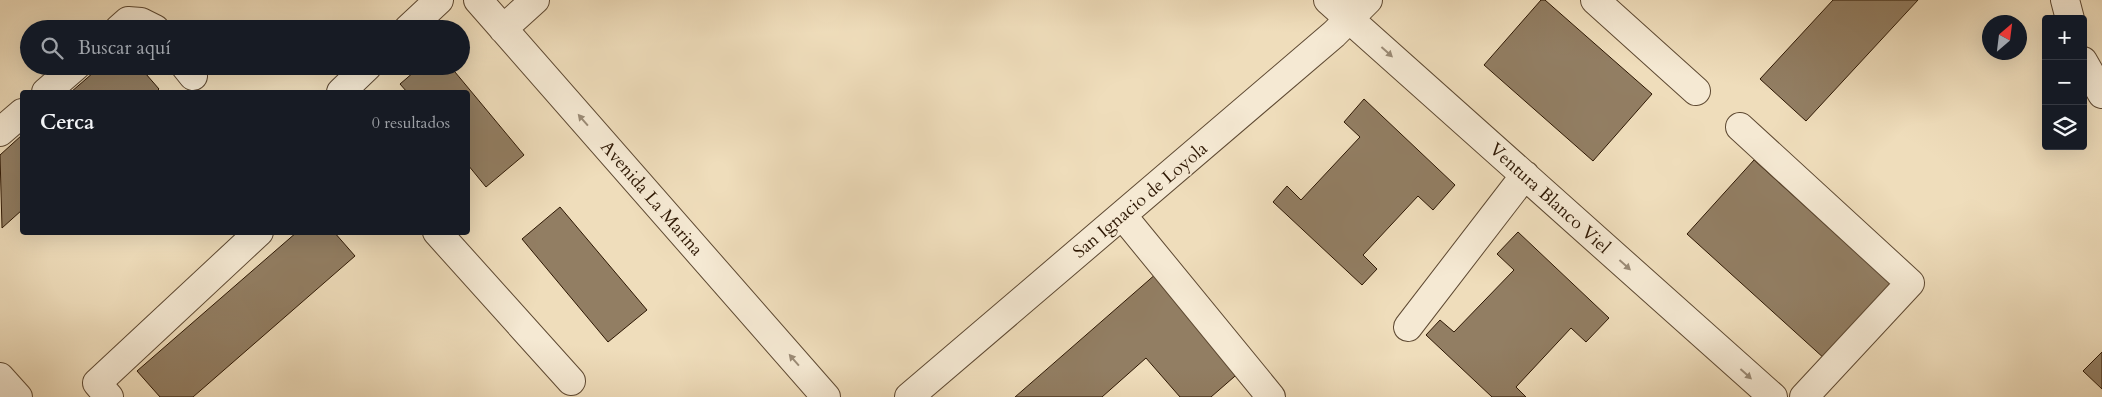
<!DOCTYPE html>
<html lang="es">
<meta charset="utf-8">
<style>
:root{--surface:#171b24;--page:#242831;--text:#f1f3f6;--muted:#9ea1a6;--line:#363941}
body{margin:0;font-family:Cardo,serif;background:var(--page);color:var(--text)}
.controls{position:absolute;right:15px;top:15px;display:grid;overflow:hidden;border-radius:5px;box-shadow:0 5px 20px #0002}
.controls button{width:45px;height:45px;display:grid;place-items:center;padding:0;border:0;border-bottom:1px solid var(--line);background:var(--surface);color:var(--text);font:25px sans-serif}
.compass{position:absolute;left:1982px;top:15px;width:45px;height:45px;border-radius:50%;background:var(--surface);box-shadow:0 5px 20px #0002;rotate:28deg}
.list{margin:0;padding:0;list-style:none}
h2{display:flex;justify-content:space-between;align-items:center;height:65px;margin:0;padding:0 20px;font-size:21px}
h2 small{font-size:16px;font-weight:400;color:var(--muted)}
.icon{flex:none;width:28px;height:28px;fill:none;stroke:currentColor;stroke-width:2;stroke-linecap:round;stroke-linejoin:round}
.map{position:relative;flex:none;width:2102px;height:397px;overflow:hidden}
.search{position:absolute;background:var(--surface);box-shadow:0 5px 20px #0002;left:20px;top:20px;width:450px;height:55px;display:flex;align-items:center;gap:12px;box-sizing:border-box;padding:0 18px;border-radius:28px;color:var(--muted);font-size:19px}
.panel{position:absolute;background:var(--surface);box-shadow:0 5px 20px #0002;left:20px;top:90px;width:450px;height:145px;border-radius:5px}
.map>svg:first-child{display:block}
</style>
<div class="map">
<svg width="2102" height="397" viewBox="0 0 2102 397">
<rect width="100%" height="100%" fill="#efddbb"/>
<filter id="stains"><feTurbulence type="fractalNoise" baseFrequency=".004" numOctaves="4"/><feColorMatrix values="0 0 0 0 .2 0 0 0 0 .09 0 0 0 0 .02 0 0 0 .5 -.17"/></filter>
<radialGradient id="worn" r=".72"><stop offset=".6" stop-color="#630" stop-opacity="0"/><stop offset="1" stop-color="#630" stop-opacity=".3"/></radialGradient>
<path fill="#927e63" stroke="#2e1804" d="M 1541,0 L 1545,0 L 1652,94 L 1593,161 L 1484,65 Z
M 1833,0 L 1918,0 L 1806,121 L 1760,79 Z
M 101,66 L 139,66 L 159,89 L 156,92 L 71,92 Z
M 421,66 L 450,66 L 524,155 L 486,187 L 468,165 L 468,92 L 407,92 L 400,84 Z
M 1364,99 L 1455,185 L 1433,210 L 1418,196 L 1363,255 L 1377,269 L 1362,285 L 1273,202 L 1287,186 L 1301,200 L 1360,137 L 1344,122 Z
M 22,135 L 22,210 L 2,228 L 0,155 Z
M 1754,160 L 1893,286 L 1826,360 L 1687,234 Z
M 560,207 L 647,310 L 608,342 L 522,239 Z
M 297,232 L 334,232 L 355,256 L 193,397 L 160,397 L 137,371 Z
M 1518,232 L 1609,318 L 1586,342 L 1571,328 L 1516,387 L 1526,397 L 1492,397 L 1426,335 L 1440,320 L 1454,332 L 1514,270 L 1497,254 Z
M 1157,273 L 1242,370 L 1211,397 L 1180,397 L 1146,358 L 1102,397 L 1015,397 Z
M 2102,352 L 2102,389 L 2083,371 Z"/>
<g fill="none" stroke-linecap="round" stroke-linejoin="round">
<defs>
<path id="minor" d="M 478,0 L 826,397
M 1328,0 L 1773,397
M 1595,0 L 1696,91
M 2065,0 L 2070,19
M 119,29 L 128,21 L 141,22 L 155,29
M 408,29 L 439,0
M 503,29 L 535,0
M 2083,61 L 2102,94
M 185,66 L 193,76
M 46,92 L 76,66
M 341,92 L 368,66
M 1740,127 L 1910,283 L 1804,397
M 0,132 L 22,113
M 1122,215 L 1271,397
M 437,232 L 571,381
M 1408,327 L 1525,175
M 0,377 L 18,397
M 109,397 L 97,383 L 259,232
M 909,397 L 1334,34 L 1368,0"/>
</defs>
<use href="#minor" stroke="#5e4932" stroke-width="30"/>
<use href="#minor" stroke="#f5e9d3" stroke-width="28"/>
</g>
<defs><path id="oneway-solid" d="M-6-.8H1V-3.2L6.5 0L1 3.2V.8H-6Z" transform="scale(1.25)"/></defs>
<g fill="#9b8b76">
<use href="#oneway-solid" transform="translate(1387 52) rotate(42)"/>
<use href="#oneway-solid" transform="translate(583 120) rotate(-131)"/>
<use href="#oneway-solid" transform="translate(1625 265) rotate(42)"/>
<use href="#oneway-solid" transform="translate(794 360) rotate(-131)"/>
<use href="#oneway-solid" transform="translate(1746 374) rotate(42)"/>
</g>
<g text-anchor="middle" stroke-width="4" stroke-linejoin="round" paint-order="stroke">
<g font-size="18" fill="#2e1804" stroke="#f5e9d3">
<text transform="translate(652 198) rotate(49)" y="6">Avenida La Marina</text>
<text transform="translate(1550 198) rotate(42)" y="6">Ventura Blanco Viel</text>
<text transform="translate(1140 200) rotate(-40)" y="6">San Ignacio de Loyola</text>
</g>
</g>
<rect width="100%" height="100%" filter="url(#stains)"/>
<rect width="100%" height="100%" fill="url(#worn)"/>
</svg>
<div class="controls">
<button>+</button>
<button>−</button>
<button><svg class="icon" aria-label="layers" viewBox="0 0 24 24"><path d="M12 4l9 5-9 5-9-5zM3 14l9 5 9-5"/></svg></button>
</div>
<svg class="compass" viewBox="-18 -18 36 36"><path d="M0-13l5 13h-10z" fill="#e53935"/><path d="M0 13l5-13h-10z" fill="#9ea1a6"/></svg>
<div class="search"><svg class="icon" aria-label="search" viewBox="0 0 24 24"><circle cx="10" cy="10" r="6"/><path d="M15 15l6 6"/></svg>Buscar aquí</div>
<section class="panel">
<h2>Cerca<small>0 resultados</small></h2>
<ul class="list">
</ul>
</section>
</div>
